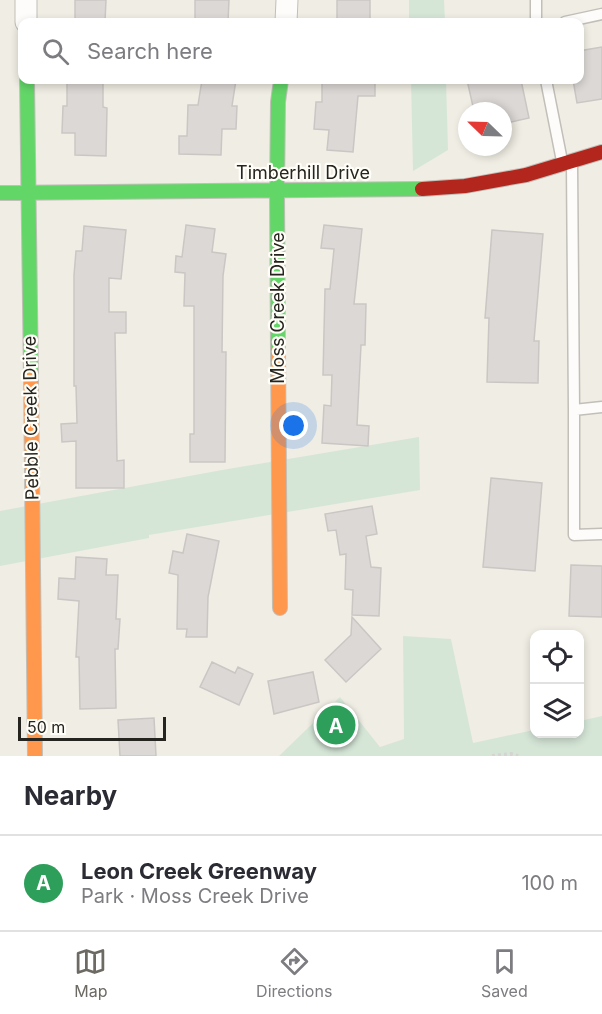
<!DOCTYPE html>
<meta charset="utf-8">
<style>
:root{--surface:#fff;--page:#f7f7f7;--text:#2b2b33;--muted:#7c7c81;--line:#e1e1e2;--accent:#6c6a63}
body{margin:0;font-family:Inter,sans-serif;background:var(--page);color:var(--text)}
.controls{position:absolute;right:18px;bottom:18px;display:grid;overflow:hidden;border-radius:12px;box-shadow:0 3px 9px #0003}
.controls button{width:54px;height:54px;display:grid;place-items:center;padding:0;border:0;border-bottom:2px solid var(--line);background:var(--surface);color:var(--text);font:30px sans-serif}
.compass{position:absolute;left:458px;top:102px;width:54px;height:54px;border-radius:50%;background:var(--surface);box-shadow:0 3px 9px #0003;rotate:293deg}
.scale{position:absolute;left:18px;bottom:15px;width:148px;box-sizing:border-box;padding-left:6px;border:3px solid #25241e;border-top:0;font-size:16px;line-height:21px;white-space:nowrap;color:#25241e;-webkit-text-stroke:4px #fffdf7;paint-order:stroke}
.you{position:absolute;left:294px;top:426px;width:21px;height:21px;margin:-15px;border:4px solid #fff;border-radius:50%;background:#1a73e8;box-shadow:0 0 0 9px #1a73e833}
.badge{display:grid;place-items:center;width:39px;height:39px;border-radius:50%;background:var(--accent);color:#fff;font-size:20px;font-weight:700}
.pin{position:absolute;translate:-50% -50%;border:3px solid #fff;box-shadow:0 2px 6px #0006}
.list{margin:0;padding:0;list-style:none}
h2{display:flex;justify-content:space-between;align-items:center;height:78px;margin:0;padding:0 24px;font-size:26px}
h2 small{font-size:20px;font-weight:400;color:var(--muted)}
.list li{display:grid;grid-template-columns:39px 1fr auto;gap:18px;align-items:center;box-sizing:border-box;height:96px;padding:0 24px;border-top:2px solid var(--line)}
.list b{display:block;font-size:22px;white-space:nowrap}
.list p{margin:0;font-size:20px;white-space:nowrap;color:var(--muted)}
.list em{font-size:20px;font-style:normal;color:var(--muted)}
.icon{flex:none;width:33px;height:33px;fill:none;stroke:currentColor;stroke-width:2;stroke-linecap:round;stroke-linejoin:round}
.map{position:relative;flex:none;width:602px;height:756px;overflow:hidden}
.search{position:absolute;background:var(--surface);box-shadow:0 3px 9px #0003;left:18px;right:18px;top:18px;height:66px;display:flex;align-items:center;gap:15px;box-sizing:border-box;padding:0 21px;border-radius:12px;color:var(--muted);font-size:22px}
.sheet{height:174px;background:var(--surface)}
nav{display:flex;justify-content:space-around;align-items:center;box-sizing:border-box;height:84px;border-top:2px solid var(--line);background:var(--surface);font-size:16px;color:var(--muted)}
nav a{display:grid;justify-items:center;gap:3px}
nav .on{color:var(--accent)}
.map>svg:first-child{display:block}
</style>
<div class="map">
<svg width="602" height="756" viewBox="0 0 602 756">
<rect width="100%" height="100%" fill="#f0ede4"/>
<path fill="#d5e6d7" d="M 409,0 L 444,0 L 445,22 L 409,22 Z
M 411,80 L 446,80 L 448,150 L 413,171 Z
M 419,437 L 420,490 L 149,535 L 149,538 L 0,566 L 0,511 L 222,470 Z
M 403,636 L 451,639 L 473,743 L 534,730 L 534,734 L 580,734 L 580,721 L 602,716 L 602,756 L 279,756 L 340,697 L 380,747 L 404,739 Z"/>
<path fill="#dcd8d6" stroke="#cac6c4" stroke-width="1.5" d="M 75,0 L 106,0 L 105,22 L 75,22 Z
M 195,0 L 229,0 L 228,22 L 195,22 Z
M 337,0 L 370,0 L 370,22 L 337,22 Z
M 602,47 L 602,99 L 577,103 L 573,80 L 579,80 L 579,51 Z
M 67,80 L 103,80 L 103,107 L 107,108 L 106,156 L 75,155 L 75,133 L 62,133 L 63,106 L 67,106 Z
M 202,80 L 236,80 L 232,106 L 237,106 L 236,129 L 222,129 L 221,155 L 179,154 L 179,136 L 187,136 L 188,105 L 198,105 Z
M 322,80 L 375,80 L 375,96 L 358,96 L 353,152 L 327,150 L 329,130 L 314,129 L 316,102 L 322,102 Z
M 467,80 L 521,80 L 529,118 L 503,124 L 503,111 L 474,111 Z
M 186,225 L 215,229 L 212,252 L 226,254 L 223,276 L 222,352 L 226,352 L 225,462 L 190,462 L 190,434 L 194,434 L 194,306 L 184,306 L 185,273 L 175,272 L 176,256 L 182,257 Z
M 324,225 L 362,229 L 354,304 L 366,304 L 365,345 L 361,345 L 357,425 L 369,426 L 368,446 L 322,443 L 324,405 L 331,406 L 332,375 L 323,375 L 325,289 L 330,289 L 334,249 L 321,248 Z
M 84,226 L 126,230 L 121,279 L 109,278 L 109,312 L 126,312 L 126,333 L 115,333 L 117,461 L 124,460 L 124,488 L 76,488 L 76,441 L 62,442 L 61,424 L 77,423 L 76,386 L 74,386 L 74,275 L 76,251 L 82,251 Z
M 492,230 L 543,234 L 534,341 L 539,341 L 538,383 L 487,382 L 489,318 L 485,318 Z
M 491,478 L 542,483 L 535,571 L 483,567 Z
M 372,506 L 377,534 L 366,536 L 371,567 L 381,568 L 379,616 L 352,615 L 353,590 L 345,589 L 346,554 L 340,555 L 336,530 L 328,531 L 325,514 Z
M 187,534 L 219,541 L 208,597 L 207,637 L 186,637 L 187,629 L 177,629 L 178,575 L 169,573 L 173,551 L 183,553 Z
M 76,557 L 107,559 L 106,575 L 118,575 L 116,619 L 120,619 L 118,649 L 115,649 L 116,708 L 80,709 L 79,657 L 76,657 L 79,601 L 58,599 L 59,578 L 75,579 Z
M 571,565 L 602,566 L 602,617 L 569,616 Z
M 352,617 L 381,649 L 346,682 L 325,660 L 351,635 Z
M 212,662 L 235,673 L 238,667 L 253,674 L 239,705 L 200,687 Z
M 313,672 L 319,702 L 274,714 L 268,681 Z
M 154,718 L 156,756 L 120,756 L 118,720 Z"/>
<g fill="none" stroke-linecap="round" stroke-linejoin="round">
<defs>
<path id="lane" d="M 536,0 L 536,22
M 565,22 L 602,14
M 546,80 L 562,161
M 572,164 L 574,410 L 602,407
M 574,410 L 574,535 L 602,534"/>
<path id="street" d="M 26,0 L 26,22
M 286,22 L 287,0"/>
<path id="fast" d="M 27,80 L 31,379
M 0,193 L 422,189
M 278,352 L 277,191 L 278,102 L 281,80"/>
<path id="slow" d="M 278,352 L 280,608
M 31,379 L 35,756"/>
<path id="jam" d="M 422,189 L 465,186 L 526,175 L 602,152"/>
</defs>
<use href="#lane" stroke="#c1bfb8" stroke-width="13"/>
<use href="#street" stroke="#c1bfb8" stroke-width="23"/>
<use href="#fast" stroke="#c1bfb8" stroke-width="16"/>
<use href="#slow" stroke="#c1bfb8" stroke-width="16"/>
<use href="#jam" stroke="#c1bfb8" stroke-width="16"/>
<path stroke="#d5d4d1" stroke-width="4" stroke-dasharray="3 3" stroke-linecap="butt" d="M 492,756 L 511,754 L 518,756"/>
<use href="#lane" stroke="#fdfcfb" stroke-width="10"/>
<use href="#street" stroke="#fdfcfb" stroke-width="21"/>
<use href="#fast" stroke="#63d668" stroke-width="14"/>
<use href="#slow" stroke="#ff974d" stroke-width="14"/>
<use href="#jam" stroke="#b3261e" stroke-width="14"/>
</g>
<g text-anchor="middle" stroke-width="4.5" stroke-linejoin="round" paint-order="stroke">
<g font-size="18" fill="#25241e" stroke="#fffdf7">
<text x="303" y="179">Timberhill Drive</text>
<text transform="translate(278 308) rotate(-90)" y="6">Moss Creek Drive</text>
<text transform="translate(31 418) rotate(-91)" y="6">Pebble Creek Drive</text>
</g>
</g>
</svg>
<div class="controls">
<button><svg class="icon" aria-label="locate" viewBox="0 0 24 24"><circle cx="12" cy="12" r="6"/><path d="M12 2v4M12 18v4M2 12h4M18 12h4"/></svg></button>
<button><svg class="icon" aria-label="layers" viewBox="0 0 24 24"><path d="M12 4l9 5-9 5-9-5zM3 14l9 5 9-5"/></svg></button>
</div>
<svg class="compass" viewBox="-18 -18 36 36"><path d="M0-13l5 13h-10z" fill="#e53935"/><path d="M0 13l5-13h-10z" fill="#7c7c81"/></svg>
<div class="scale">50 m</div>
<div class="you"></div>
<div class="pin badge" style="left:336px;top:725px;background:#2e9e5b">A</div>
<div class="search"><svg class="icon" aria-label="search" viewBox="0 0 24 24"><circle cx="10" cy="10" r="6"/><path d="M15 15l6 6"/></svg>Search here</div>
</div>
<section class="sheet">
<h2>Nearby<small></small></h2>
<ul class="list">
<li><span class="badge" style="background:#2e9e5b">A</span><div><b>Leon Creek Greenway</b><p>Park · Moss Creek Drive</p></div><em>100 m</em></li>
</ul>
</section>
<nav>
<a class="on"><svg class="icon" aria-label="map" viewBox="0 0 24 24"><path d="M3 6l6-2 6 2 6-2v14l-6 2-6-2-6 2zM9 4v14M15 6v14"/></svg>Map</a>
<a><svg class="icon" aria-label="directions" viewBox="0 0 24 24"><path d="M12 3l9 9-9 9-9-9zM9 14v-3h6M13 9l2 2-2 2"/></svg>Directions</a>
<a><svg class="icon" aria-label="saved" viewBox="0 0 24 24"><path d="M7 4h10v16l-5-4-5 4z"/></svg>Saved</a>
</nav>
